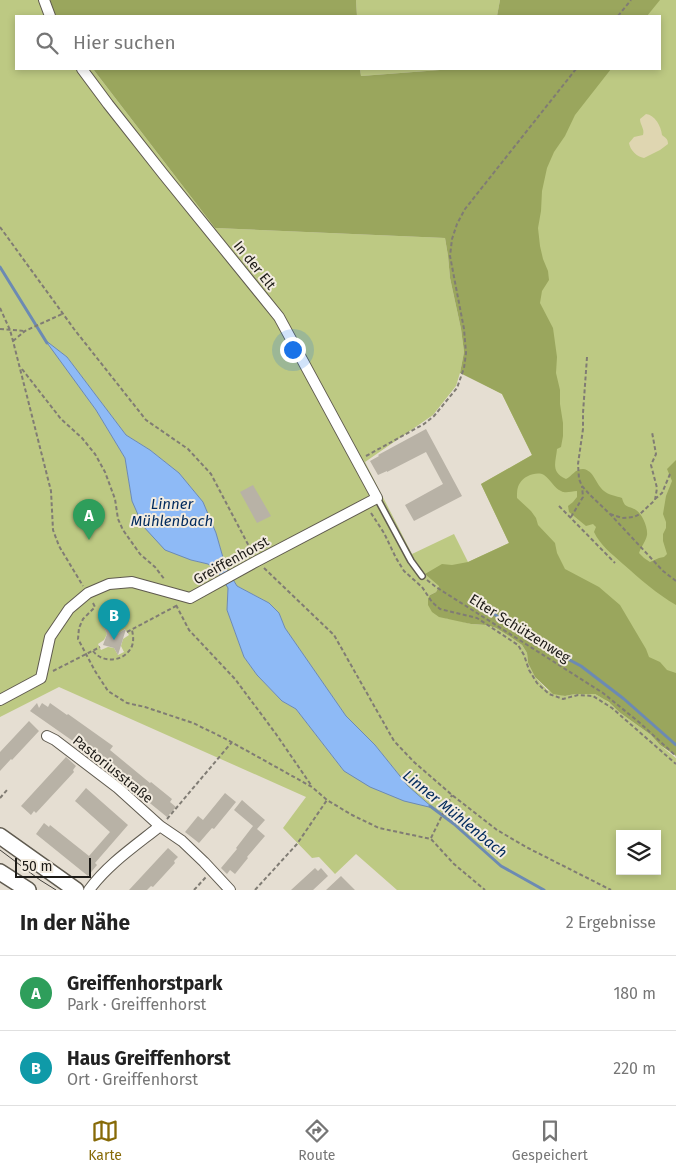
<!DOCTYPE html>
<html lang="de">
<meta charset="utf-8">
<style>
:root{--surface:#fff;--page:#f6f6f6;--text:#222;--muted:#767676;--line:#e0e0e0;--accent:#876a07}
body{margin:0;font-family:"Fira Sans",sans-serif;background:var(--page);color:var(--text)}
.controls{position:absolute;right:15px;bottom:15px;display:grid;overflow:hidden;border-radius:0px;box-shadow:0 2px 8px #0003}
.controls button{width:45px;height:45px;display:grid;place-items:center;padding:0;border:0;border-bottom:1px solid var(--line);background:var(--surface);color:var(--text);font:25px sans-serif}
.scale{position:absolute;left:15px;bottom:12px;width:76px;box-sizing:border-box;padding-left:5px;border:2px solid #1d1b17;border-top:0;font-size:14px;line-height:18px;white-space:nowrap;color:#1d1b17;-webkit-text-stroke:4px #f2ebdf;paint-order:stroke}
.you{position:absolute;left:292px;top:349px;width:18px;height:18px;margin:-12px;border:4px solid #fff;border-radius:50%;background:#1a73e8;box-shadow:0 0 0 8px #1a73e833}
.badge{display:grid;place-items:center;width:32px;height:32px;border-radius:50%;background:var(--accent);color:#fff;font-size:16px;font-weight:700}
.pin{position:absolute;translate:-50% -41px;filter:drop-shadow(0 1px 2px #0008)}
.pin::after{content:'';position:absolute;top:26px;width:18px;height:15px;background:inherit;clip-path:polygon(0 0,100% 0,50% 100%)}
.list{margin:0;padding:0;list-style:none}
h2{display:flex;justify-content:space-between;align-items:center;height:65px;margin:0;padding:0 20px;font-size:21px}
h2 small{font-size:16px;font-weight:400;color:var(--muted)}
.list li{display:grid;grid-template-columns:32px 1fr auto;gap:15px;align-items:center;box-sizing:border-box;height:75px;padding:0 20px;border-top:1px solid var(--line)}
.list b{display:block;font-size:19px;white-space:nowrap}
.list p{margin:0;font-size:16px;white-space:nowrap;color:var(--muted)}
.list em{font-size:16px;font-style:normal;color:var(--muted)}
.icon{flex:none;width:28px;height:28px;fill:none;stroke:currentColor;stroke-width:2;stroke-linecap:round;stroke-linejoin:round}
.map{position:relative;flex:none;width:676px;height:890px;overflow:hidden}
.search{position:absolute;background:var(--surface);box-shadow:0 2px 8px #0003;left:15px;right:15px;top:15px;height:55px;display:flex;align-items:center;gap:12px;box-sizing:border-box;padding:0 18px;border-radius:0px;color:var(--muted);font-size:19px}
.sheet{height:215px;background:var(--surface)}
nav{display:flex;justify-content:space-around;align-items:center;box-sizing:border-box;height:70px;border-top:1px solid var(--line);background:var(--surface);font-size:14px;color:var(--muted)}
nav a{display:grid;justify-items:center;gap:2px}
nav .on{color:var(--accent)}
.map>svg:first-child{display:block}
</style>
<div class="map">
<svg width="676" height="890" viewBox="0 0 676 890">
<rect width="100%" height="100%" fill="#e5ded2"/>
<path fill="#bdc983" fill-rule="evenodd" d="M 0,0 L 50,0 L 53,10 L 56,16 L 16,16 L 16,69 L 93,69 L 215,228 L 445,238 L 448,256 L 450,278 L 461,329 L 464,352 L 460,373 L 456,386 L 433,415 L 365,462 L 412,554 L 454,534 L 468,562 L 509,543 L 481,484 L 532,455 L 502,394 L 468,376 L 583,69 L 660,69 L 660,16 L 624,16 L 637,0 L 676,0 L 676,751 L 665,741 L 439,586 L 436,592 L 430,595 L 447,619 L 453,619 L 471,624 L 485,625 L 496,628 L 509,636 L 522,645 L 527,653 L 528,663 L 535,677 L 547,690 L 565,696 L 574,694 L 595,694 L 609,702 L 619,712 L 651,735 L 660,745 L 676,758 L 676,890 L 397,890 L 356,854 L 335,874 L 319,857 L 312,858 L 283,828 L 306,797 L 59,687 L 0,717 ZM 47,342 L 67,357 L 126,435 L 150,450 L 179,473 L 203,502 L 216,533 L 226,568 L 237,586 L 269,603 L 279,613 L 285,628 L 346,716 L 375,745 L 408,786 L 431,807 L 344,771 L 296,709 L 282,701 L 257,675 L 244,657 L 227,610 L 228,588 L 217,570 L 208,564 L 191,560 L 132,501 L 125,458 L 96,410 ZM 109,624 L 113,631 L 119,633 L 125,629 L 129,635 L 123,639 L 121,646 L 124,652 L 118,655 L 114,648 L 108,647 L 101,650 L 98,644 L 104,640 L 107,634 L 104,627 ZM 620,834 L 657,834 L 657,871 L 620,871 Z
M 356,0 L 500,0 L 497,16 L 357,16 Z
M 360,69 L 453,69 L 361,76 Z"/>
<path fill="#9aa65d" d="M 50,0 L 356,0 L 357,16 L 56,16 L 53,10 Z
M 500,0 L 660,0 L 647,16 L 497,16 Z
M 93,69 L 360,69 L 361,76 L 453,69 L 611,69 L 575,115 L 565,136 L 554,152 L 547,168 L 542,191 L 541,211 L 538,228 L 540,246 L 543,259 L 548,271 L 549,280 L 542,291 L 540,303 L 553,328 L 557,357 L 556,373 L 560,390 L 560,404 L 563,423 L 563,436 L 561,447 L 557,449 C 556,462 550,472 566,479 C 572,476 575,469 583,469 C 594,470 596,485 604,491 C 608,495 617,496 622,498 C 625,509 628,505 636,510 C 642,514 648,527 647,535 C 646,541 641,547 639,553 L 644,558 L 650,562 L 659,558 L 664,557 L 667,554 L 663,541 L 663,534 L 666,528 L 666,522 L 663,514 L 666,496 L 672,481 L 667,469 L 676,460 L 676,605 C 657,594 640,579 623,564 C 612,554 600,545 594,532 L 596,527 L 593,524 L 586,526 L 569,512 L 568,506 L 573,502 L 577,497 L 577,491 C 571,491 566,494 561,491 C 554,488 551,480 544,475 C 537,471 524,476 520,483 C 517,487 517,492 517,498 L 531,511 L 536,518 L 538,525 L 555,543 L 557,553 L 565,569 L 599,587 L 620,605 L 646,649 L 649,657 L 660,662 L 667,670 L 676,673 L 676,756 L 660,745 L 651,735 L 619,712 L 609,702 L 595,694 L 575,694 L 565,696 L 553,694 L 535,677 L 528,663 L 527,653 L 522,645 L 509,636 L 496,628 L 486,625 L 471,624 L 439,617 L 432,612 L 428,605 L 428,599 L 430,595 L 436,592 L 439,586 L 425,574 L 442,564 L 452,565 L 468,562 L 509,543 L 481,484 L 532,455 L 502,394 L 460,373 L 464,352 L 461,329 L 450,278 L 448,256 L 445,238 L 215,228 Z"/>
<path fill="#dfd6b1" d="M 646,114 C 655,115 661,126 662,135 C 665,138 668,138 668,144 L 660,150 L 644,158 C 637,157 630,150 629,143 L 634,137 L 643,135 C 645,129 640,125 640,119 Z"/>
<path fill="#8ebaf6" stroke="#6c8ab3" d="M 45,340 L 67,357 L 126,435 L 150,450 L 179,473 L 203,502 L 216,533 L 226,568 L 237,586 L 269,603 L 279,613 L 285,628 L 346,716 L 375,745 L 408,786 L 433,808 L 404,801 L 370,787 L 344,771 L 296,709 L 282,701 L 257,675 L 244,657 L 227,610 L 228,588 L 217,570 L 208,564 L 191,560 L 165,550 L 143,526 L 132,501 L 125,458 L 96,410 Z"/>
<g fill="none" stroke-linecap="round" stroke-linejoin="round">
<path stroke="#6c8ab3" stroke-width="3" d="M 0,267 L 47,343
M 480,604 L 528,638 L 581,666 L 624,699 L 676,745
M 430,806 L 454,824 L 501,866 L 544,890"/>
</g>
<path fill="#b8b2a6" d="M 426,429 L 462,496 L 414,521 L 405,505 L 443,484 L 426,452 L 387,472 L 387,471 L 378,475 L 370,461 L 379,456 L 378,455 Z
M 253,485 L 271,516 L 257,523 L 240,492 Z
M 104,615 L 115,635 L 126,629 L 118,655 L 114,648 L 103,645 L 107,634 L 99,617 Z
M 37,703 L 39,708 L 42,703 L 48,707 L 50,703 L 67,715 L 68,714 L 113,746 L 110,750 L 150,783 L 151,782 L 172,799 L 170,802 L 176,807 L 167,817 L 108,769 L 110,767 L 30,711 Z
M 29,721 L 39,731 L 12,760 L 11,759 L 0,771 L 0,752 Z
M 66,757 L 76,766 L 73,770 L 74,772 L 36,813 L 34,811 L 31,815 L 21,806 Z
M 86,788 L 128,825 L 95,863 L 97,865 L 88,876 L 36,834 L 44,823 L 49,827 L 50,825 L 89,856 L 110,832 L 75,801 Z
M 225,793 L 236,802 L 214,829 L 212,828 L 199,843 L 185,832 L 198,816 L 203,820 Z
M 242,800 L 265,820 L 257,829 L 265,836 L 247,857 L 248,858 L 235,874 L 230,870 L 227,874 L 221,868 L 237,849 L 236,848 L 253,826 L 234,810 Z
M 168,848 L 178,857 L 174,861 L 175,863 L 153,887 L 151,886 L 147,890 L 129,890 Z
M 315,868 L 318,871 L 321,868 L 328,876 L 313,890 L 291,890 Z
M 341,876 L 355,890 L 326,890 Z"/>
<g fill="none" stroke-linecap="round" stroke-linejoin="round">
<defs>
<path id="lane" d="M 377,498 L 411,561 L 422,576"/>
<path id="street" d="M 44,0 L 50,16
M 0,700 L 41,678 L 50,637 L 69,609 L 88,593 L 109,584 L 132,582 L 190,598 L 257,561 L 377,498 L 279,317 L 164,175 L 108,104 L 82,69
M 47,736 L 55,740 L 118,788 L 160,826 L 182,841 L 204,862 L 230,890
M 89,890 C 108,864 135,846 160,826"/>
<path id="secondary" d="M 0,836 L 76,890
M 0,872 L 28,890"/>
</defs>
<use href="#lane" stroke="#5f5a4f" stroke-width="8"/>
<use href="#street" stroke="#5f5a4f" stroke-width="12"/>
<use href="#secondary" stroke="#5f5a4f" stroke-width="18"/>
<path stroke="#807c74" stroke-width="2" stroke-dasharray="4 2.5" stroke-linecap="butt" d="M 618,16 L 631,0
M 0,227 L 74,329 L 146,420 L 188,449 L 211,474 L 252,552
M 0,308 L 10,330 L 13,341 L 51,491 L 53,530 L 59,546 L 83,586
M 0,329 L 25,331
M 13,341 L 25,331 L 62,314
M 587,357 L 583,413 L 583,429 L 578,464 L 579,479 L 582,486 L 590,495 L 610,514 L 663,571 L 676,581
M 22,369 L 61,419 L 82,438 L 95,454 L 105,472 L 115,499 L 118,519 L 123,530 L 140,554 L 155,567 L 165,580
M 366,456 L 424,424 L 434,416 L 457,388 L 464,368 L 466,353 L 464,329 L 450,256 L 452,239 L 457,224 L 465,209 L 576,69
M 655,499 L 662,493 L 670,474
M 559,506 L 615,563
M 371,513 L 384,533 L 396,558 L 404,571 L 422,587 L 432,602 L 440,609 L 477,618 L 518,645 L 524,655 L 529,670 L 537,683 L 549,694 L 563,699 L 578,695 L 593,696 L 612,708 L 676,764
M 610,514 L 622,518 L 634,517 L 640,514 L 655,500 L 657,488 L 651,465 L 656,454 L 652,432
M 571,517 L 583,497 L 582,486
M 264,568 L 334,635 L 394,741 L 414,762 L 452,795 L 497,830 L 528,848 L 611,890
M 427,580 L 436,587 L 603,693 L 640,723 L 676,756
M 93,603 L 95,607 L 83,619 L 79,628 L 78,639 L 95,671 L 108,691 L 127,703 L 145,707 L 193,723 L 224,738 L 312,787 L 327,800 L 352,815 L 379,828 L 431,839 L 454,864 L 485,890
M 176,605 L 189,630 L 235,679 L 276,734 L 311,785
M 127,632 L 176,606
M 93,651 C 103,664 125,662 132,646 C 134,640 133,635 132,630
M 53,671 L 100,647
M 0,798 L 7,790
M 167,819 L 232,742
M 431,838 L 452,795
M 194,890 L 206,877
M 255,890 L 297,844 L 327,800"/>
<use href="#lane" stroke="#fff" stroke-width="5"/>
<use href="#street" stroke="#fff" stroke-width="10"/>
<use href="#secondary" stroke="#fff" stroke-width="15"/>
<path stroke="#44413c" stroke-width="1" d="M 0,850 L 40,880 L 56,890"/>
</g>
<g text-anchor="middle" stroke-width="4" stroke-linejoin="round" paint-order="stroke">
<g font-size="14" fill="#1d1b17" stroke="#f2ebdf">
<text transform="translate(255 265) rotate(51)" y="5">In der Elt</text>
<text transform="translate(231 560) rotate(-29)" y="5">Greiffenhorst</text>
<text transform="translate(520 628) rotate(32)" y="5">Elter Schützenweg</text>
<text transform="translate(113 769) rotate(39)" y="5">Pastoriusstraße</text>
</g>
<g font-size="15" font-style="italic" fill="#002a5d" stroke="#f2ebdf">
<text x="172" y="509">Linner<tspan x="172" dy="17">Mühlenbach</tspan></text>
<text transform="translate(455 814) rotate(39)" y="5">Linner Mühlenbach</text>
</g>
</g>
</svg>
<div class="controls">
<button><svg class="icon" aria-label="layers" viewBox="0 0 24 24"><path d="M12 4l9 5-9 5-9-5zM3 14l9 5 9-5"/></svg></button>
</div>
<div class="scale">50 m</div>
<div class="you"></div>
<div class="pin badge" style="left:89px;top:540px;background:#2e9e5b">A</div>
<div class="pin badge" style="left:114px;top:640px;background:#0f9aa8">B</div>
<div class="search"><svg class="icon" aria-label="search" viewBox="0 0 24 24"><circle cx="10" cy="10" r="6"/><path d="M15 15l6 6"/></svg>Hier suchen</div>
</div>
<section class="sheet">
<h2>In der Nähe<small>2 Ergebnisse</small></h2>
<ul class="list">
<li><span class="badge" style="background:#2e9e5b">A</span><div><b>Greiffenhorstpark</b><p>Park · Greiffenhorst</p></div><em>180 m</em></li>
<li><span class="badge" style="background:#0f9aa8">B</span><div><b>Haus Greiffenhorst</b><p>Ort · Greiffenhorst</p></div><em>220 m</em></li>
</ul>
</section>
<nav>
<a class="on"><svg class="icon" aria-label="map" viewBox="0 0 24 24"><path d="M3 6l6-2 6 2 6-2v14l-6 2-6-2-6 2zM9 4v14M15 6v14"/></svg>Karte</a>
<a><svg class="icon" aria-label="directions" viewBox="0 0 24 24"><path d="M12 3l9 9-9 9-9-9zM9 14v-3h6M13 9l2 2-2 2"/></svg>Route</a>
<a><svg class="icon" aria-label="saved" viewBox="0 0 24 24"><path d="M7 4h10v16l-5-4-5 4z"/></svg>Gespeichert</a>
</nav>
